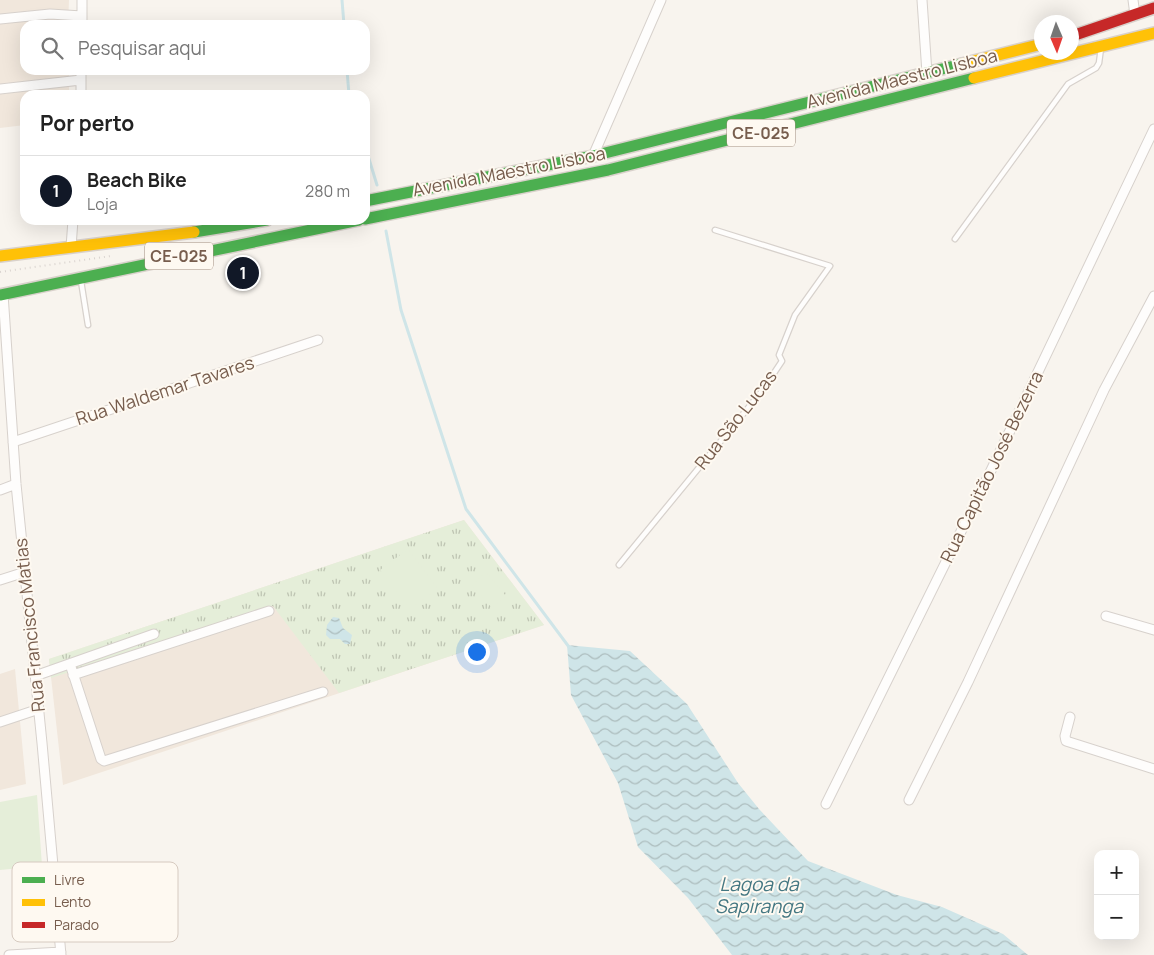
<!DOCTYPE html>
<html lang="pt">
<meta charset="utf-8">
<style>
:root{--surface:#fff;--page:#f6f6f6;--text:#222;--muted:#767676;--line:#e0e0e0;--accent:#111827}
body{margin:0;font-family:Manrope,sans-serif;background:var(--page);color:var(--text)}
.controls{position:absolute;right:15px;bottom:15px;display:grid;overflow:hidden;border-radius:10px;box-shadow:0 5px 20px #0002}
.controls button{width:45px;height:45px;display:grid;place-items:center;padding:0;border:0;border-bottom:1px solid var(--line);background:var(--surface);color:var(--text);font:25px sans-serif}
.compass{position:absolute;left:1034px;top:15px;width:45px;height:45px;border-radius:50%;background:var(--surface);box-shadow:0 5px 20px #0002;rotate:178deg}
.you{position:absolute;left:476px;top:651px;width:18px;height:18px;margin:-12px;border:4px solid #fff;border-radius:50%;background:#1a73e8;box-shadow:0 0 0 8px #1a73e833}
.badge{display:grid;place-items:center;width:32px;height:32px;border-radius:50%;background:var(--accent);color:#fff;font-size:16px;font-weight:700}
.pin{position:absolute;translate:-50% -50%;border:2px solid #fff;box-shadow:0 1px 5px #0006}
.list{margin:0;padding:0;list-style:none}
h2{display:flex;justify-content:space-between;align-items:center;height:65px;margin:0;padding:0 20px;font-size:21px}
h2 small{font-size:16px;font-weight:400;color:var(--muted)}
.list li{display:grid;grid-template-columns:32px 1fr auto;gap:15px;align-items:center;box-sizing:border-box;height:70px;padding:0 20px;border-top:1px solid var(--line)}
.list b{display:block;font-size:19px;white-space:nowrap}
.list p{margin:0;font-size:16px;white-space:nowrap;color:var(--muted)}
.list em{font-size:16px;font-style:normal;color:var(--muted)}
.icon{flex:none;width:28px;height:28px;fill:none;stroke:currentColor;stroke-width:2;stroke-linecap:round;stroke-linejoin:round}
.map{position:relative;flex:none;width:1154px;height:955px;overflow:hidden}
.search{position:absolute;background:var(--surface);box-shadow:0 5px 20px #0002;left:20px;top:20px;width:350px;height:55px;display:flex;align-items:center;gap:12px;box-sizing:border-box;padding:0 18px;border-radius:15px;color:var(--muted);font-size:19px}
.panel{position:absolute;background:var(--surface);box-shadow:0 5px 20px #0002;left:20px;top:90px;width:350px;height:135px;border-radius:15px}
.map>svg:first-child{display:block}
</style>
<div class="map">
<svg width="1154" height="955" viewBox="0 0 1154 955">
<defs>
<pattern id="park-tufts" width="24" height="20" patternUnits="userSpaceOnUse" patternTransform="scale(1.25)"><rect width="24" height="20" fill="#e5eed9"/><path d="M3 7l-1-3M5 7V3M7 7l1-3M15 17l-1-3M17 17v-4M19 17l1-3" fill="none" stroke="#bec4b2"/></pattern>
<pattern id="water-waves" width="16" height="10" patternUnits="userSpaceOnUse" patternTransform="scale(1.25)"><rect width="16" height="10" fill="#cfe5e8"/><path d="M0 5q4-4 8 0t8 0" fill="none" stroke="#adbdbe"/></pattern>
</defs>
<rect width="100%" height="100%" fill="#f8f4ee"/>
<path fill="#f1e7dc" d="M 0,0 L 69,0 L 68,25 L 25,25 L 25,70 L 69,70 L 69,95 L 25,95 L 25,125 L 0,128 Z
M 464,520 L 544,625 L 63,785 L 49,659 Z
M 15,669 L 26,784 L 0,790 L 0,674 Z"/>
<path fill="url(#park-tufts)" d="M 464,520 L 544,625 L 339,693 L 273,606 L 51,678 L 49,659 Z"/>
<path fill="#e5eed9" d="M 408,549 L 438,589 L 410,609 L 380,570 Z
M 486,572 L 506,596 L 492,608 L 472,585 Z
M 37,795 L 42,866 L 0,870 L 0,802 Z"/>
<path fill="url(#water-waves)" d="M 333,617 L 339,618 L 343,628 L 352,635 L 350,644 L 345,644 L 340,639 L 330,639 L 326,635 L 327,625 Z
M 567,645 L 630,651 L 687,704 L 738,783 L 759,809 L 808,861 L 897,895 L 942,907 L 1003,934 L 1028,955 L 732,955 L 688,898 L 638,847 L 618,783 L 571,695 Z"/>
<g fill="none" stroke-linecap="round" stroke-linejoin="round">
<path stroke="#cfe5e8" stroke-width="3" d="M 342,0 L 344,25
M 347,70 L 349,95
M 365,146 L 377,185
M 386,231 L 401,310 L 466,509 L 569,647"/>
<defs>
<path id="lane" d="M 955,239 L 1068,84 L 1096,68 L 1099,63 L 1101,48
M 81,281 L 88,325
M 619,565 L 762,391 L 782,361 L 779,355 L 795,315 L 830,266 L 715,230"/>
<path id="street" d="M 922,0 L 927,73
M 1133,0 L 1135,15
M 0,19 L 50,14 L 82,16
M 82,25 L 82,0
M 0,89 L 81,80
M 81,95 L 81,70
M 593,156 L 661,0
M 71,247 L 73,220
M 3,294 L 16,484 L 42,743 L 61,955
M 13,442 L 318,340
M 0,490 L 16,484
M 0,580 L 25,572
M 1106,616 L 1154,630
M 70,664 L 101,759 L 104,761 L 323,692
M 73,675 L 269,611
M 35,676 L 154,634
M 1070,717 L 1065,736 L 1066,741 L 1154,769
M 0,722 L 39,709
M 909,800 L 968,682 L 1104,390 L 1154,296
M 826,804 L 985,483 L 1154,129
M 9,955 L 61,952"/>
<path id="fast" d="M 365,201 L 593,156 L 962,64
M 365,219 L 608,170 L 974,78
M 194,232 L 267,220
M 0,295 L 359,220"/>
<path id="slow" d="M 962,64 L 1042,44
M 974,78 L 1154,33
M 0,256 L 194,232"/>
<path id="jam" d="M 1072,36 L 1154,8"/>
</defs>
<use href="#lane" stroke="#d7d1cc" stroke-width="7"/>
<use href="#street" stroke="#d7d1cc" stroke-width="11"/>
<use href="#fast" stroke="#d9d1cb" stroke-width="14"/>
<use href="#slow" stroke="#d9d1cb" stroke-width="14"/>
<use href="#jam" stroke="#d9d1cb" stroke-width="14"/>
<path stroke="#dad4d0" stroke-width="2" stroke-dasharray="1 4" stroke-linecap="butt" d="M 0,272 L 111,256"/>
<use href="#lane" stroke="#fefdfc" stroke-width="4.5"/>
<use href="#street" stroke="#fefdfc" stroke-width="9"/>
<use href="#fast" stroke="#4caf50" stroke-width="11"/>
<use href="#slow" stroke="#ffc107" stroke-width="11"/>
<use href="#jam" stroke="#c62828" stroke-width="11"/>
</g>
<g text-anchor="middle" stroke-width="4" stroke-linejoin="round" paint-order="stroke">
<g fill="#fef9f1" stroke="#a08c7e" stroke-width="1">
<rect x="727" y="119.5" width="68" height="27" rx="4"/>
<rect x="145" y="242.5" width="68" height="27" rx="4"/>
</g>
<g font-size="16" font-weight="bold" fill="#775d4d">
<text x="761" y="139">CE-025</text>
<text x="179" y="262">CE-025</text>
</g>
<g font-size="18" fill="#775d4d" stroke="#fef9f1">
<text transform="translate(902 79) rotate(-14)" y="6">Avenida Maestro Lisboa</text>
<text transform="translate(509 172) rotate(-11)" y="6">Avenida Maestro Lisboa</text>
<text transform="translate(165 391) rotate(-18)" y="6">Rua Waldemar Tavares</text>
<text transform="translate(736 420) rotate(-52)" y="6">Rua São Lucas</text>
<text transform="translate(992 467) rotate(-64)" y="6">Rua Capitão José Bezerra</text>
<text transform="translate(30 625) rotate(-96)" y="6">Rua Francisco Matias</text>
</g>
<g font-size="19" font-style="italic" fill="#447782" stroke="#fef9f1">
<text x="759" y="891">Lagoa da<tspan x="759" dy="22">Sapiranga</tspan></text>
</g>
</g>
<rect x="12" y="862" width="166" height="80" rx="8" fill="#fef9f1" stroke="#d6cac0" stroke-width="1"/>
<rect x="22" y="877" width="23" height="6" fill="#4caf50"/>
<rect x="22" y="899" width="23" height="7" fill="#ffc107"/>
<rect x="22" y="922" width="23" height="6" fill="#c62828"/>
<g font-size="14" fill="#775d4d">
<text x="54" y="885">Livre</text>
<text x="54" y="907">Lento</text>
<text x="54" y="930">Parado</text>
</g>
</svg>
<div class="controls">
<button>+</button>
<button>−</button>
</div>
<svg class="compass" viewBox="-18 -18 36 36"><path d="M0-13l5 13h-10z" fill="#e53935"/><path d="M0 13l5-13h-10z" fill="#767676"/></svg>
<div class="you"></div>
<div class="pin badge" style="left:243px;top:273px">1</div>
<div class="search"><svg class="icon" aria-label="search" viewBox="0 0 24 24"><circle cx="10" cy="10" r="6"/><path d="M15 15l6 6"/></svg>Pesquisar aqui</div>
<section class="panel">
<h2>Por perto<small></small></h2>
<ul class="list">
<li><span class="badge">1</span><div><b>Beach Bike</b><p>Loja</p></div><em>280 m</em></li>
</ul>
</section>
</div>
